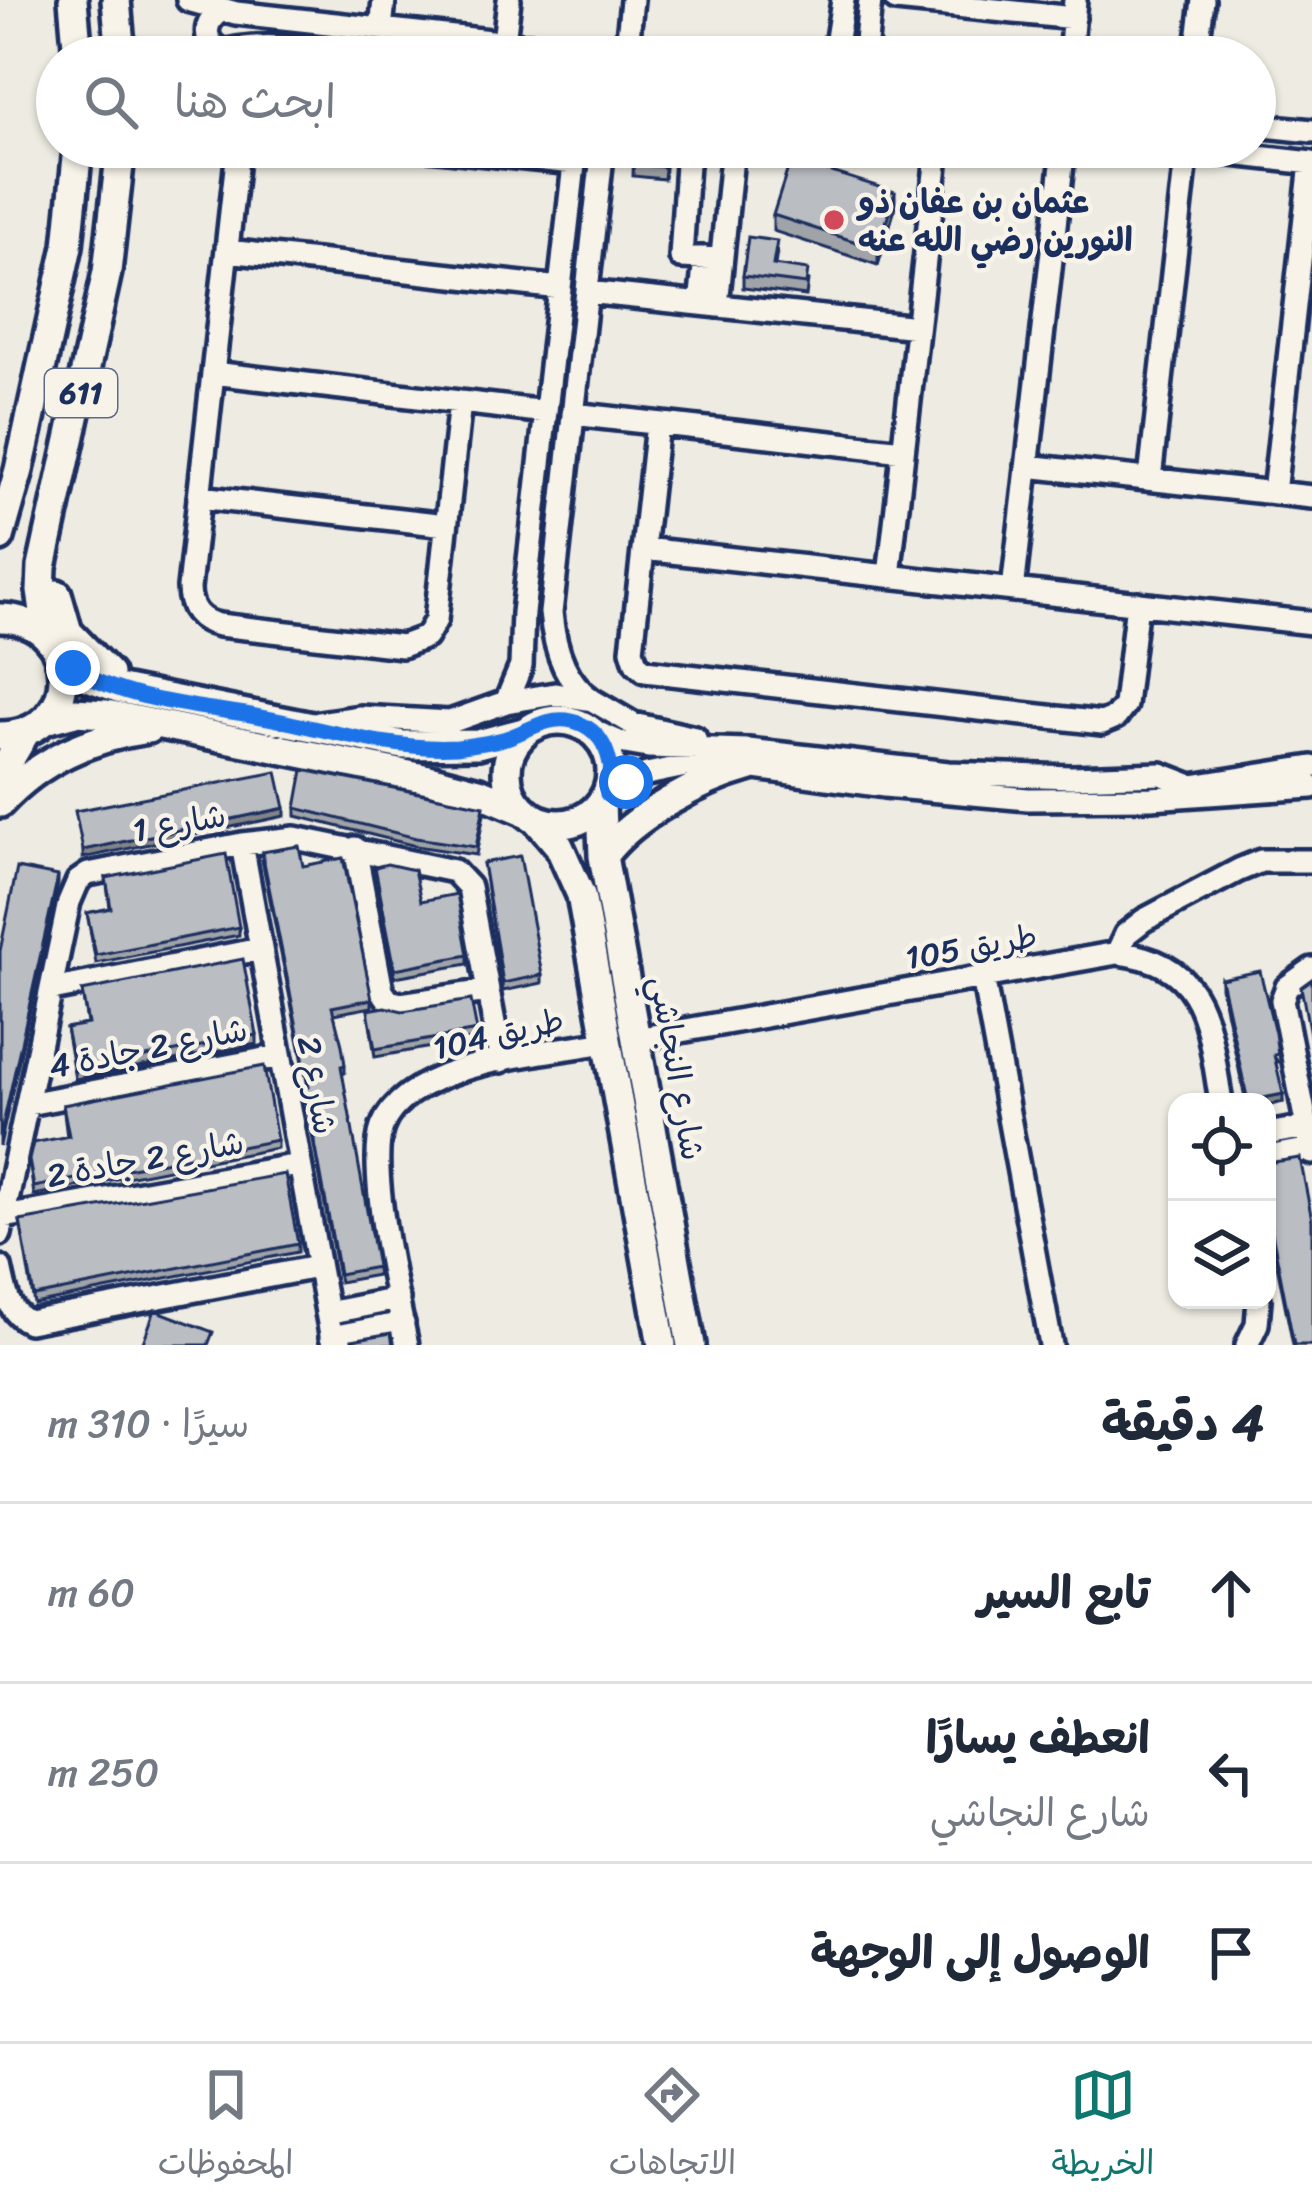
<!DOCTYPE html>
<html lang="ar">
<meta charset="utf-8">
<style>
:root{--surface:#fff;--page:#f6f6f7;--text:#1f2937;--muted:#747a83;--line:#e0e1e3;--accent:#0f766e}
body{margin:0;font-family:Sriracha,"Playpen Sans Arabic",sans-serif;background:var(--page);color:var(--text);direction:rtl}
.controls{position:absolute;right:36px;bottom:36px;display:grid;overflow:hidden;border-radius:24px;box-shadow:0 3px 9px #0004}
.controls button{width:108px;height:108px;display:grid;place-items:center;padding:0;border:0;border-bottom:3px solid var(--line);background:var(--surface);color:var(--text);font:60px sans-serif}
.stop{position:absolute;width:36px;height:36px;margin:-27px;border:9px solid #1a73e8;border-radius:50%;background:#fff}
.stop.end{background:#1a73e8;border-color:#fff;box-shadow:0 3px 12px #0008}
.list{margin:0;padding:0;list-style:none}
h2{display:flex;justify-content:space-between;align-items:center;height:156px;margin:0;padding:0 48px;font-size:51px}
h2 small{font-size:39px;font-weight:400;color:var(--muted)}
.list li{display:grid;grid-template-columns:78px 1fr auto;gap:36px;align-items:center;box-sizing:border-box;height:180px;padding:0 48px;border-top:3px solid var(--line)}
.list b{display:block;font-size:45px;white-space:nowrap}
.list p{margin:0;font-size:39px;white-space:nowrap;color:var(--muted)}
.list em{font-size:39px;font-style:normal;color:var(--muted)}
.icon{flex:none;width:66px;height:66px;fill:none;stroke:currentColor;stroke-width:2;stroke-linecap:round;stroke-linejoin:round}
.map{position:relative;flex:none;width:1312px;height:1345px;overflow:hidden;direction:ltr}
.search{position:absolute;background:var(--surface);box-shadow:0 3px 9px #0004;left:36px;right:36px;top:36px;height:132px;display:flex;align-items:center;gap:30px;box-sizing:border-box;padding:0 42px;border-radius:66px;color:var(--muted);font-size:45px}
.sheet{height:696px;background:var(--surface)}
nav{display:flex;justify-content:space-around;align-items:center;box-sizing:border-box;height:168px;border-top:3px solid var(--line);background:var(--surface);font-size:33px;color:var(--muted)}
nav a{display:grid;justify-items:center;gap:6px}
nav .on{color:var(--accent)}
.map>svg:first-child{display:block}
</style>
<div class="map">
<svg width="1312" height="1345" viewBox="0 0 1312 1345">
<rect width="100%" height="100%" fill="#eeebe2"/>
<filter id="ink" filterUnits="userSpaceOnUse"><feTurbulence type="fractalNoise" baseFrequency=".00833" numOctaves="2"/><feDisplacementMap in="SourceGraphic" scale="24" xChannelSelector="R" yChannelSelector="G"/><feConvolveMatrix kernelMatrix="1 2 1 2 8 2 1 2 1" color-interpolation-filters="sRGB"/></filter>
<g filter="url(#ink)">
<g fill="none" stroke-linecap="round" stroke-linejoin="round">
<defs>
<path id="minor" d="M 188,0 L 236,13 L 637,57
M 896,0 L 1074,18
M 221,11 C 203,22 202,42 223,51
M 381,29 L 384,0
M 504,42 L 509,0
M 626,56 L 632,0
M 206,57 C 259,37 315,51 370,57
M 827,57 L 837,39 L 843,0
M 869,57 L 866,42 L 870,0
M 1070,57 L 1075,0
M 1196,57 L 1203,0
M 1255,125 L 1312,131
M 242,147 L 237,159 L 189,588 C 189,608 199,621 219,625 L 402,646 L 426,637 L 436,620 L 460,402
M 419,147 L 574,163
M 696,147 L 687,164 L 681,257 L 721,259
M 1169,147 L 1312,163
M 227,251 L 560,288
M 587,292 L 917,327
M 700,304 L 705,258
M 717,306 L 733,147
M 213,373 L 546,412
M 573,414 L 903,451
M 657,424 L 632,650 L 636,663 L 645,671 L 1102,723 L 1116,717 L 1125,705 L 1137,603
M 1027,466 L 1312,497
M 1150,479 L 1187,149
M 1274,493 L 1311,163
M 199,497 L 446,525
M 644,549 L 1312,623
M 889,576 L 938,147
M 1013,590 L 1064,147
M 592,700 C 564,681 554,645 551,613 L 603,147
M 506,702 L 521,666 L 523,613 L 576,147
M 319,723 L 360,717 L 450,722 L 506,702 L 555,694 L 592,700 L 633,724 L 695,738
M 591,730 L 619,742 L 648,747 L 748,750 L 948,773 L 1072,777 L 1161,774 L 1192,786 L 1312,767
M 607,794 L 647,774 L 690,765 L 748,767 L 884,786 L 1028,799 L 1151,798 L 1312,787
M 242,844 L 333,1345
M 355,848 L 382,991 L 389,1001 L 401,1004 L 487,991
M 1117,953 L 1126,934 L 1144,920 L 1239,870 L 1261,861 L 1312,861
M 1312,969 L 1287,987 L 1282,1000 L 1312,1153
M 983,977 L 1051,1345
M 52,990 L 260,949
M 636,1039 L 1117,953 C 1209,962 1208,1028 1221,1102
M 28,1104 L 280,1056
M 1267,1134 L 1307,1127
M 1267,1157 L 1311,1149
M 4,1217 L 298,1165
M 0,1234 L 69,902 L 78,881 L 88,874 L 242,844 L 295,838 L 454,871 L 469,887 L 501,1061
M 0,1267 C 5,1288 7,1313 29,1322 L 317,1267
M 327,1313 L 398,1299
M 331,1337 L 403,1323
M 407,1345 C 397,1299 367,1168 382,1127 C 407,1062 546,1053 606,1042
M 1247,1345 L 1257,1324 L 1259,1300"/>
<path id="major" d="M 73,0 L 78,57
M 116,0 L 121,57
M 0,537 L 19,470 L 68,246 L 78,147
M 57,594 L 68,632 L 109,674
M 0,618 C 83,619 85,735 0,736
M 48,637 L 41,591 L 42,567 L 107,272 L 121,147
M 60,656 L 88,677 L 121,689 L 403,745 L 478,744 L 527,731
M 45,720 L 75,712 L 106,714 L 429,779 L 479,792 L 527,812
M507 772a52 52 0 1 1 104 0a52 52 0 1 1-104 0Z
M 0,776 L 26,732
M 0,803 C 41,759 89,738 148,729
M 601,803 L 603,856 L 691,1345
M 536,819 L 559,846 L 581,895 L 662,1345
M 603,856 C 632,816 701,780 748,767"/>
</defs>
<use href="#minor" stroke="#1b2f5e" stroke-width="30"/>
<use href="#major" stroke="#1b2f5e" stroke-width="36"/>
<use href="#minor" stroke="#f7f3e8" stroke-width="21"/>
<use href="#major" stroke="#f7f3e8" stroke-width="27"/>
</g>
<path fill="#a0a3a7" stroke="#1b2f5e" stroke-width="3" d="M 634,147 L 667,147 L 664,179 L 633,176 Z
M 827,147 L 901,147 L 900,166 L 826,157 Z
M 895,208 L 878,265 L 773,231 L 773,215 Z
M 777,252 L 775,265 L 808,281 L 806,296 L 743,288 L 743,276 Z
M 296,808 L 484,814 L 476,855 L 416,846 L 296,816 Z
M 262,852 L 303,866 L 372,999 L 372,1007 L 334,1014 L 345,1065 L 345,1073 L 342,1074 L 377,1275 L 339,1282 L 305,1096 L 305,1088 L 308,1087 L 262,860 Z
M 483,863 L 542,975 L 542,983 L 503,991 Z
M 375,867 L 421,901 L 468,955 L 468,964 L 395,977 Z
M 106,878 L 239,927 L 239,935 L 96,963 L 87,913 L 110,908 Z
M 1221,979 L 1278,1062 L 1276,1063 L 1283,1102 L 1246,1102 L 1221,987 Z
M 82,991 L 257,1035 L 257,1044 L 75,1079 L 66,1028 L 87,1024 Z
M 368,1010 L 477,1031 L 477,1039 L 375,1057 Z
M 63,1105 L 277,1140 L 277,1148 L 34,1195 L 29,1160 L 67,1137 Z
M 1267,1163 L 1312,1345 L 1293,1345 L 1267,1215 Z
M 20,1221 L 298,1244 L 298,1252 L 34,1304 Z"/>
<path fill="#828488" stroke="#1b2f5e" stroke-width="3" d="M 895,192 L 895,208 L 878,265 L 878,249 Z
M 285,808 L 285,816 L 83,858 L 83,850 Z
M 58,876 L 58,884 L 0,1146 L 0,1138 Z
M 1283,1094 L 1283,1102 L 1267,1106 L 1267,1102 L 1248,1101 Z"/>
<path fill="#babdc2" stroke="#1b2f5e" stroke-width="3" d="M 634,147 L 666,147 L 664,167 L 633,164 Z
M 827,147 L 901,147 L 900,158 L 826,149 Z
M 791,159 L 895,192 L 878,249 L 773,215 Z
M 748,237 L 777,241 L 773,265 L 808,270 L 806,284 L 743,276 Z
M 303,770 L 484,806 L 476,847 L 416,838 L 296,808 Z
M 277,772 L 285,808 L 83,850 L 75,811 Z
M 299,846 L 303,866 L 343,858 L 372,999 L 332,1007 L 342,1045 L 345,1065 L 341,1066 L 377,1267 L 339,1274 L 305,1088 L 309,1087 L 262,852 Z
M 226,854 L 239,927 L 96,955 L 87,913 L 111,908 L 106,878 Z
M 520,856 L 542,975 L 503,983 L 483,863 Z
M 387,864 L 414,870 L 421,901 L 457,894 L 468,955 L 395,969 L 375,867 Z
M 17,868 L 58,876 L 0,1138 L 0,951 Z
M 243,959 L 257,1035 L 75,1071 L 66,1028 L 88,1024 L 82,991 Z
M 1260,971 L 1275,1033 L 1278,1054 L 1274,1055 L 1283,1094 L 1248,1101 L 1221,979 Z
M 1312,979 L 1312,1045 L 1301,987 Z
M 471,1000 L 477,1031 L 375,1049 L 368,1010 L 385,1007 L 403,1011 Z
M 264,1066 L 277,1140 L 34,1187 L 29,1160 L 33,1143 L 69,1136 L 63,1105 Z
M 1300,1158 L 1312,1220 L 1312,1345 L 1294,1345 L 1267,1207 L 1267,1163 Z
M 285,1174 L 298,1244 L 34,1296 L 20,1221 Z
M 155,1310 L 213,1332 L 208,1345 L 142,1345 Z
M 391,1333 L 393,1345 L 353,1345 L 352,1340 Z"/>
</g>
<g fill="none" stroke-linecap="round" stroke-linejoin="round" filter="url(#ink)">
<path stroke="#1a73e8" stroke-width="15" d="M 73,668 C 127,703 205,706 267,718 C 329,730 395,751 457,747 C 472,745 488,743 503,739 C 526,733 546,715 572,721 C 605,729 617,764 607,794 L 626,782"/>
</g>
<circle fill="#d1495b" stroke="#f7f3e8" stroke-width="4.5" cx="834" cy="220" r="12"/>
<g text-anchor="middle" stroke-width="9" stroke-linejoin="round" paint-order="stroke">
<rect fill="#f7f3e8" stroke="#5d6a87" stroke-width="3" x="45" y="369" width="72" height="48" rx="9"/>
<g font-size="30" font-weight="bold" fill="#1b2f5e">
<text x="81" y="403">611</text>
</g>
<g font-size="33" font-weight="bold" fill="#1b2f5e" stroke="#f7f3e8" text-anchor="start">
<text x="858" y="213">عثمان بن عفان ذو<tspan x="858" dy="38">النورين رضي الله عنه</tspan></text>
</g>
<g font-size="33" fill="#1b2f5e" stroke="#f7f3e8">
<text transform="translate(179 822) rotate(-10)" y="12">شارع 1</text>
<text transform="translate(971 946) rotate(-10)" y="12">طريق 105</text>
<text transform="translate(498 1033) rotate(-13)" y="12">طريق 104</text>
<text transform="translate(148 1047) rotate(-11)" y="12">شارع 2 جادة 4</text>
<text transform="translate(678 1068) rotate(80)" y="12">شارع النجاشي</text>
<text transform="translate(318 1085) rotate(80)" y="12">شارع 2</text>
<text transform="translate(145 1158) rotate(-10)" y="12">شارع 2 جادة 2</text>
</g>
</g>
</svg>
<div class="controls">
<button><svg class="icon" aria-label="locate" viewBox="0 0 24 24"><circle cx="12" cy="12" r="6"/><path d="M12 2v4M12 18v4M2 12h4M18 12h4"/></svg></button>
<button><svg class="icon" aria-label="layers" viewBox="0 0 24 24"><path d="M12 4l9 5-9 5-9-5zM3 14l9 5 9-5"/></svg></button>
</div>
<div class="stop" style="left:626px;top:782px"></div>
<div class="stop end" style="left:73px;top:668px"></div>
<div class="search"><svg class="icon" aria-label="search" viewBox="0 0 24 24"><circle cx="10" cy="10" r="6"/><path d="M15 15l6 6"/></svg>ابحث هنا</div>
</div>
<section class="sheet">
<h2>4 دقيقة<small>سيرًا · 310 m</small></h2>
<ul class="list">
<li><svg class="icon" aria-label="ahead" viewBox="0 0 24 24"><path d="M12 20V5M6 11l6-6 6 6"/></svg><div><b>تابع السير</b></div><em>60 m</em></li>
<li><svg class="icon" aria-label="left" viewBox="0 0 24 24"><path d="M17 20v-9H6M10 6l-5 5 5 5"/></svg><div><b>انعطف يسارًا</b><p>شارع النجاشي</p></div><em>250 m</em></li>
<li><svg class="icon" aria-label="arrive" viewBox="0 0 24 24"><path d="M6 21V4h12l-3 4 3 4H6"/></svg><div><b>الوصول إلى الوجهة</b></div></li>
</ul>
</section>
<nav>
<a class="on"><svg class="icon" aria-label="map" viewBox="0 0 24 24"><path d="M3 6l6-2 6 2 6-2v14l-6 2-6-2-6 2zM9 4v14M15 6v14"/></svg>الخريطة</a>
<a><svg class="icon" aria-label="directions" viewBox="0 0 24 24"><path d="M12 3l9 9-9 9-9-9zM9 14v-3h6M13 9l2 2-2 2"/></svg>الاتجاهات</a>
<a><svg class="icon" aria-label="saved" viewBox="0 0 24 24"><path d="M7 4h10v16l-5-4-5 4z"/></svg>المحفوظات</a>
</nav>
